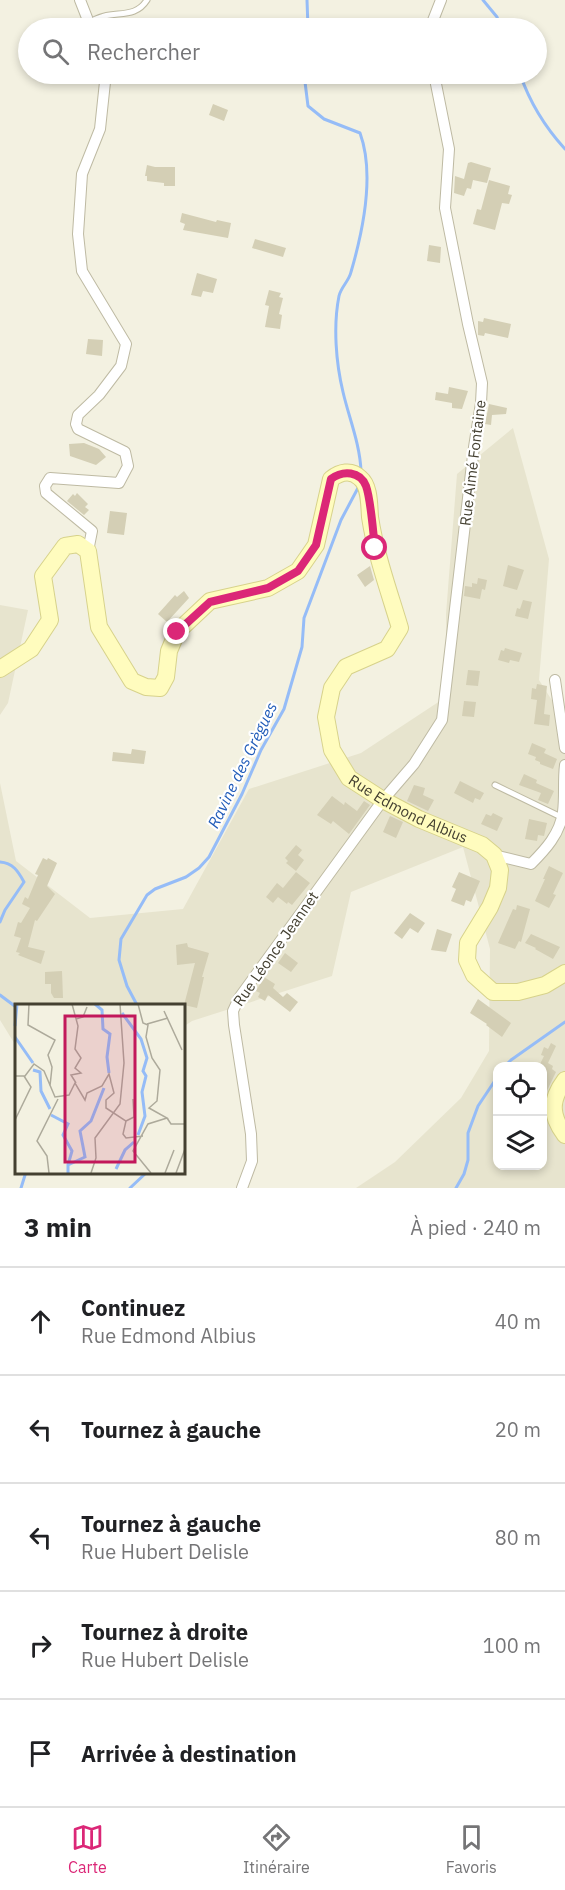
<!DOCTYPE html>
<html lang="fr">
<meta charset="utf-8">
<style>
:root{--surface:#fff;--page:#f2f2f2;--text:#202124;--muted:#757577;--line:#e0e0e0;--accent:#db2777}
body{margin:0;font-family:"IBM Plex Sans",sans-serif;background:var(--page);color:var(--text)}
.controls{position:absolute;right:18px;bottom:18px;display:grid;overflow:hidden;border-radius:12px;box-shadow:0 3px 9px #0003}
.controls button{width:54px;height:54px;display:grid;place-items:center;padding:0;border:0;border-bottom:2px solid var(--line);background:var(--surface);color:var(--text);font:30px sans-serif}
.stop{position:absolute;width:18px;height:18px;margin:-14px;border:4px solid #db2777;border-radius:50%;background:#fff}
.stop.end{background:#db2777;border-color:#fff;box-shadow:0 2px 6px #0008}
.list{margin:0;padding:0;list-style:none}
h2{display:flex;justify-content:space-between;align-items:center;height:78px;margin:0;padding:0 24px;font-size:26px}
h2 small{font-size:20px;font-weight:400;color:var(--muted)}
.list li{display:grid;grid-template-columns:39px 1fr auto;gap:18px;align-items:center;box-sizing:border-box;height:108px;padding:0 24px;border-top:2px solid var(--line)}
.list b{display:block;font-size:22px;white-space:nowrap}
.list p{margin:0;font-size:20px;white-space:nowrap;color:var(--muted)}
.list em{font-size:20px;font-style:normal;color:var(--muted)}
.icon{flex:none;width:33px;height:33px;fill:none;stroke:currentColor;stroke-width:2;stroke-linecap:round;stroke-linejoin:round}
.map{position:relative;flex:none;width:565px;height:1188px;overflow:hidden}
.search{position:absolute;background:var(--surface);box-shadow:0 3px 9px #0003;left:18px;right:18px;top:18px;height:66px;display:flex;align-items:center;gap:15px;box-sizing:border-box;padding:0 21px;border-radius:33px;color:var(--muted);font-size:22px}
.sheet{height:618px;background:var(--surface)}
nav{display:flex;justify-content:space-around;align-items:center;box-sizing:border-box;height:84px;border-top:2px solid var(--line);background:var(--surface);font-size:16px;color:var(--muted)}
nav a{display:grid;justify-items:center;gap:3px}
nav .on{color:var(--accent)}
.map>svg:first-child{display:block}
</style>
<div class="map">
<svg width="565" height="1188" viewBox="0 0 565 1188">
<rect width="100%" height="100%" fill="#f3f1e1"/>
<path fill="#e7e4ce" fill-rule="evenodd" d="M 513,428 L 549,559 L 539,680 L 565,721 L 565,1188 L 356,1188 L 395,1162 L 461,1098 L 489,1051 L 490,949 L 463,847 L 351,892 L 332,976 L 192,1021 L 183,1027 L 183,1005 L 16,1005 L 16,1046 L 0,1020 L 0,783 L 16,861 L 90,918 L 183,909 L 249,789 L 361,753 L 446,697 L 446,614 L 457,474 ZM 498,1066 L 542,1066 L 542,1166 L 498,1166 Z
M 0,605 L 28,610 L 8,703 L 0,715 Z"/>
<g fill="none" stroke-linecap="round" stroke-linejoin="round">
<path stroke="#95bcf7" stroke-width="3" d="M 307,0 L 308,28
M 483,0 L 497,17 L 501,28
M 304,74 L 308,106 L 324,119 L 360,133 C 375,174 363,231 351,272 C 349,281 341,287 339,296 C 333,326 336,363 343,392 C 349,418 360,444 361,471
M 520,74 C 530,103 544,126 565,149
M 0,862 C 13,863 18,871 24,882 L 5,910 L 0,922
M 0,995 L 16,1007
M 137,1005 L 127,986 L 119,960 L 121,939 L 147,895 L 155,889 L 186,877 L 199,868 L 209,857 L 242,794 L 261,750 L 284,709 L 302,647 L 304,618 L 341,520 L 359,486
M 505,1066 L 511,1060 L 565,1022
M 21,1188 L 26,1172
M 130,1188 L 147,1172
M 456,1188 L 464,1174 L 468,1160 L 468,1133 L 478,1106 L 498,1076"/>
</g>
<path fill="#d4cfb5" d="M 213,104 L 228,110 L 224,121 L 209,115 Z
M 471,162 L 491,168 L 487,183 L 473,180 L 471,189 L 467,188 L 464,196 L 454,193 L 455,176 L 464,179 L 468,163 Z
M 147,165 L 155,167 L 175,167 L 175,186 L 164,186 L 164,183 L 147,181 L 147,176 L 145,176 Z
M 489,180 L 510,186 L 508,194 L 512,195 L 509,204 L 502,203 L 495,230 L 473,224 L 477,209 L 481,210 Z
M 182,213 L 216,222 L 217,220 L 231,223 L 228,238 L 183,230 L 185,224 L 180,222 Z
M 255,239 L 286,248 L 283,257 L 252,248 Z
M 429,245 L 441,247 L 440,263 L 427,261 Z
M 197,273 L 217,279 L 213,293 L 203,291 L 201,297 L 191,295 Z
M 269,290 L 281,293 L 279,297 L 283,298 L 279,314 L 282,315 L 280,329 L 265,327 L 269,306 L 265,305 Z
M 484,318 L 511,324 L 508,338 L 485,333 L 484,336 L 478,335 L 478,321 L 483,322 Z
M 88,339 L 103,340 L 102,356 L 86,354 Z
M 449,387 L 468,391 L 462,409 L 452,408 L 452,403 L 435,400 L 436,392 L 448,394 Z
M 489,404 L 507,408 L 506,414 L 492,415 L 491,425 L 485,424 Z
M 84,443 L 99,449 L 106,457 L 96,465 L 70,456 L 69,444 Z
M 77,493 L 88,504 L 85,507 L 89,510 L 84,515 L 67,501 L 73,494 L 75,496 Z
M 110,511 L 127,513 L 124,535 L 107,533 Z
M 508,565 L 524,570 L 517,590 L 503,586 Z
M 370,566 L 374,580 L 365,587 L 357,575 Z
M 478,578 L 487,580 L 485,590 L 482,589 L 480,599 L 464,596 L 465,586 L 472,587 L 472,583 L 477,584 Z
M 184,591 L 189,598 L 167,622 L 158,614 L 175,595 L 177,597 Z
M 523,600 L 532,602 L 528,619 L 515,616 L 517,608 L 520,609 Z
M 505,648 L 522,653 L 519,662 L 510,660 L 509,663 L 498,660 L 501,650 L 504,651 Z
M 468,670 L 480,671 L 478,686 L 466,685 Z
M 537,684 L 547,686 L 544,714 L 550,715 L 549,726 L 534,724 L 537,700 L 531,699 L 532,688 L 536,689 Z
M 464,701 L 476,702 L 474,717 L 462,716 Z
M 532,743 L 546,749 L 544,753 L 557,759 L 553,769 L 540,764 L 540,762 L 535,760 L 536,757 L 528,754 Z
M 132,749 L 146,751 L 144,764 L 112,761 L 113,752 L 131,754 Z
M 524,774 L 537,780 L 536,783 L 554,791 L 548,804 L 538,800 L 541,793 L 519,785 Z
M 460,781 L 484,793 L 480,800 L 475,798 L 473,803 L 454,793 Z
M 414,785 L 425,788 L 423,795 L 434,800 L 428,811 L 407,801 Z
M 332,796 L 344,805 L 345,802 L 357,811 L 364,801 L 370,805 L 349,834 L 333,821 L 331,824 L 317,815 Z
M 493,813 L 503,818 L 497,831 L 481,824 L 486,814 L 491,816 Z
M 390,816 L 403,822 L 396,838 L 383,832 Z
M 529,819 L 547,823 L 544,836 L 538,835 L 537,841 L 525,839 Z
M 296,845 L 302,850 L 298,855 L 304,860 L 296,871 L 286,863 L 288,861 L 285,858 Z
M 43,858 L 47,860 L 48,858 L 57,863 L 47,886 L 55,894 L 37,921 L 35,920 L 28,947 L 45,951 L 41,964 L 18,955 L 20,953 L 16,952 L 21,938 L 14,936 L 18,922 L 21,923 L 30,908 L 22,904 L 25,897 L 28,899 L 38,875 L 35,874 Z
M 549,866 L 563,873 L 553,894 L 556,895 L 549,908 L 535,901 L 545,879 L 543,879 Z
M 296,872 L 310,883 L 292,905 L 288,902 L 287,904 L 278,897 L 273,903 L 266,897 L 277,883 L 283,888 Z
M 459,872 L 480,881 L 471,902 L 466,900 L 464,906 L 451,901 L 456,889 L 452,887 Z
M 517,905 L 530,909 L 521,942 L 519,941 L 515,949 L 498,943 L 513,909 L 516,910 Z
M 410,913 L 425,923 L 418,933 L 410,928 L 402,939 L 394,933 Z
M 437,929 L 452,934 L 446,952 L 431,950 Z
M 531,934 L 560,947 L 553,959 L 535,949 L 536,948 L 525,943 Z
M 187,943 L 188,947 L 209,953 L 202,977 L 204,977 L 197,1008 L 184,1005 L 195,963 L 177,965 L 176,945 Z
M 285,953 L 298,963 L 291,972 L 278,963 Z
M 62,971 L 63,998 L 54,998 L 51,993 L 51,984 L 45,984 L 45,972 Z
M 264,977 L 275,984 L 273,988 L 283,997 L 287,993 L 298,1002 L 290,1012 L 268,995 L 265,1001 L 258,997 L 260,993 L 256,991 Z
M 478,999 L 511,1023 L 502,1037 L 486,1025 L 487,1024 L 470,1013 Z
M 551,1043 L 556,1046 L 548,1063 L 553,1066 L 552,1069 L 556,1072 L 543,1099 L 543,1066 L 539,1066 L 544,1056 L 541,1055 L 544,1047 L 548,1049 Z"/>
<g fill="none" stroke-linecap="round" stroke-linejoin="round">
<defs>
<path id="service" d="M 89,23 C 111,7 133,22 147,0
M 495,785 L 561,817"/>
<path id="minor" d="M 80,0 L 91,28
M 430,28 L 441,0
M 88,551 L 92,531 L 46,493 L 45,486 L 50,478 L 119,483 L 128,466 L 125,452 L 78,429 L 76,424 L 78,415 L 99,395 L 121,366 L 126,344 L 82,271 L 78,234 L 82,174 L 100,129 L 105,82 L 104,74
M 555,680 L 565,748
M 494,855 L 531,864 C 545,850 560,834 563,812 C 565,797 563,781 565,765
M 242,1188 L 252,1161 L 251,1134 L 234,1025 L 233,1011 L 239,998 L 383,800 L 414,764 L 442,720 L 474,447 L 481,403 L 482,383 L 468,324 L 445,208 L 449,149 L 434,74"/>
<g id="secondary">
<path id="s1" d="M 0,669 L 31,649 L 50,620 L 43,576 L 65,546 L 78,544 L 88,551 L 99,627 L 132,681 L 146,687 L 160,688 L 166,677 L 169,651 L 177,632 L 210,601 L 268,588 L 298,571 L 316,545 L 331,479 C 340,472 351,469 360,478 C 370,486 369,505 370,517 C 376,556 389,591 400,628 L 387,649 L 346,667 L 332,688 L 326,717 L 332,750 L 349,778 L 383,800 L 419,819 L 482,845 L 494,855 L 500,870 L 498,888 L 490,907 L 468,943 L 467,960 L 474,975 L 493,992 L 518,992 L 545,985 L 565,973"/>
<path d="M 565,1080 C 550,1100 550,1115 565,1135"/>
</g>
</defs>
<use href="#service" stroke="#bebaa3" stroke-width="7"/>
<use href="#minor" stroke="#bebaa3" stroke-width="12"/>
<use href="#secondary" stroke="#d7d28b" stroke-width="18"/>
<use href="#service" stroke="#fff" stroke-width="5"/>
<use href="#minor" stroke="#fff" stroke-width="10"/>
<use href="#secondary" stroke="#fffcbe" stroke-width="16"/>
</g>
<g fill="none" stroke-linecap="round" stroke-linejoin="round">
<path stroke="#db2777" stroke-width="8" d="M 177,632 L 210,602 L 268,588 L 298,571 L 316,545 L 331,479 C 343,470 360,471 366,486 C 371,500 373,532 375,548"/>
</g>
<g text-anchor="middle" stroke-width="4.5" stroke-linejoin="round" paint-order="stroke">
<g font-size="15" fill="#444031" stroke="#fff">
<text transform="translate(473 463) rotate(-83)" y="5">Rue Aimé Fontaine</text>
<text dy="5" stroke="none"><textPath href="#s1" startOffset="1092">Rue Edmond Albius</textPath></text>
<text transform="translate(276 949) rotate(-55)" y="5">Rue Léonce Jeannet</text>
</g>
<g font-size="16" font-style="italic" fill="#215cb9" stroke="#fff">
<text transform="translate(242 765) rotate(-64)" y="6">Ravine des Grègues</text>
</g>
</g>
<g transform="translate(15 1004)">
<rect width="170" height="170" fill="#f3f1e1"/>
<path fill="none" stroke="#95bcf7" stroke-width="3" d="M 80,0 L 87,6 L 88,25 L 95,30 L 92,53 L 94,69M 107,9 L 126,35 L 132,54 L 128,67 L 131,72 L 127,88 L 130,112 L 123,131M 0,22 L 2,0M 0,33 L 18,59M 18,66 L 25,68 L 26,87 L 35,105M 36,111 L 53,120 L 48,131 L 57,147 L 53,161M 101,165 L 110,146 L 119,138M 53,169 L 53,161 L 70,153 L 65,127 L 76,117 L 89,84"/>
<path fill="none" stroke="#adaa9b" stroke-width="1.5" d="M 14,0 L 13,21 L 40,36 L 33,51 L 37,63 L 35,82M 57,0 L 63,22 L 60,45 L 66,54 L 60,64 L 66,69 L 56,71 L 61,79M 123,0 L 128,19 L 133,21 L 131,33 L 137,54 L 145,66 L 142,97 L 134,104 L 152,114 L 133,120 L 118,147 L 136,169M 149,7 L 167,46M 61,15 L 68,13 L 72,3M 132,20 L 153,14M 0,72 L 10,72 L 19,60 L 29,67 L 40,93 L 54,91 L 60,79 L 70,96 L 72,89 L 87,82 L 94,70 L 99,89 L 91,96 L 91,104 L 111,117 L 108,130 L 111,134 L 128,132M 152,114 L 156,120 L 170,120M 0,116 L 16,83 L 9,72M 111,117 L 119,113 L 118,95M 34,169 L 32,152 L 22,137 L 43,95M 76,169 L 81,154 L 80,134 L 105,100 L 109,59 L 105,0M 150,169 L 159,146M 161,169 L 170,145"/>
<path fill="#c2185b" fill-opacity="0.15" stroke="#c2185b" stroke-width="3" d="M 50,12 L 120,12 L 120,158 L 50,158 Z"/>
<rect width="170" height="170" fill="none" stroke="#444031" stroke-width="3"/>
</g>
</svg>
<div class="controls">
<button><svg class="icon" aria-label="locate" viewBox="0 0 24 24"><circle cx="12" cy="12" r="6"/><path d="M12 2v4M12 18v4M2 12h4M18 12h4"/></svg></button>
<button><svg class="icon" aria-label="layers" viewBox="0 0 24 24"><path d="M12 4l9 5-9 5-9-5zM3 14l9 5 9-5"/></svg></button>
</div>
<div class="stop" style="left:375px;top:548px"></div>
<div class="stop end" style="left:177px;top:632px"></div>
<div class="search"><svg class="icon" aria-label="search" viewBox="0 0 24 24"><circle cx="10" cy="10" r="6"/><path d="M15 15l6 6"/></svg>Rechercher</div>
</div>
<section class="sheet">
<h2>3 min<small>À pied · 240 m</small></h2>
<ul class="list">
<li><svg class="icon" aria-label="ahead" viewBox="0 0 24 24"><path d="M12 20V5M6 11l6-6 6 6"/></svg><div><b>Continuez</b><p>Rue Edmond Albius</p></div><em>40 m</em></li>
<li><svg class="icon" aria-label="left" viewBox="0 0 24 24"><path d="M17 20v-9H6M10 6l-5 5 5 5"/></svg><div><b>Tournez à gauche</b></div><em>20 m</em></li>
<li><svg class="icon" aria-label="left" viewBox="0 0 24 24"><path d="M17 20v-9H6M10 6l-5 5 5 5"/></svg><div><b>Tournez à gauche</b><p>Rue Hubert Delisle</p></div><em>80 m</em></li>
<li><svg class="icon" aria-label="right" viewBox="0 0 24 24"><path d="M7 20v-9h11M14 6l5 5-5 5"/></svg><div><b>Tournez à droite</b><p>Rue Hubert Delisle</p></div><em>100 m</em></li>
<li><svg class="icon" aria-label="arrive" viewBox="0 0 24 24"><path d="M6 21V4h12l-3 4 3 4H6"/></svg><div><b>Arrivée à destination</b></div></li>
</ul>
</section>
<nav>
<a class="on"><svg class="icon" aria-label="map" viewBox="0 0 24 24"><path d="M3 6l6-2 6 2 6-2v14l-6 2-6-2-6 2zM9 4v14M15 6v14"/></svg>Carte</a>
<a><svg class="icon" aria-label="directions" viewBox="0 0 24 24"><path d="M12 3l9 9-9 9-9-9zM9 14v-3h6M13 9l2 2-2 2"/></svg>Itinéraire</a>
<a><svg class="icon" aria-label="saved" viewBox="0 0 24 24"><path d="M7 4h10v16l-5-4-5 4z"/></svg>Favoris</a>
</nav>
